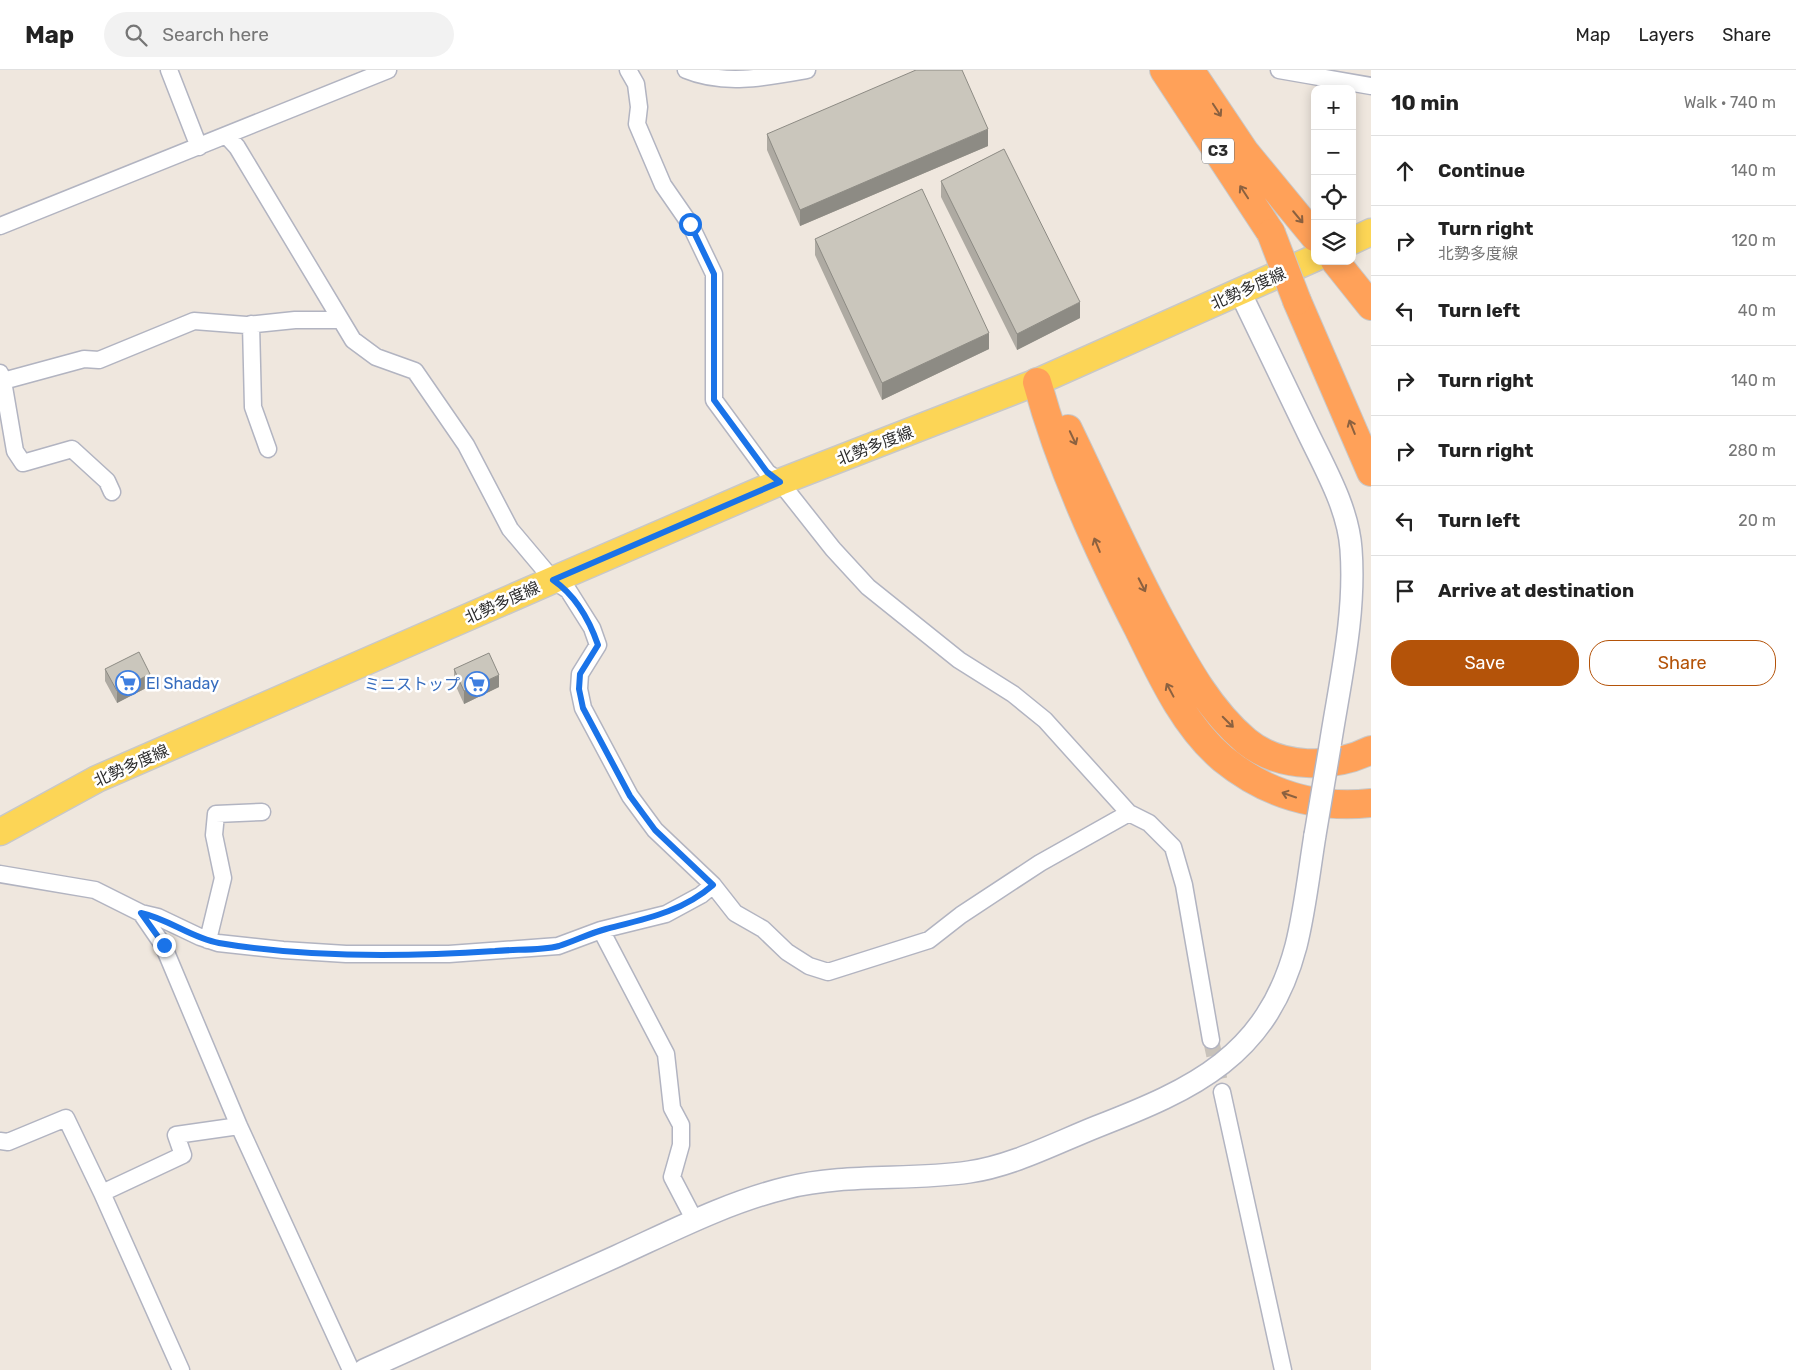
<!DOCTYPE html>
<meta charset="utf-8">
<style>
:root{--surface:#fff;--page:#f2f2f2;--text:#222;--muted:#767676;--line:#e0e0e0;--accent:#b45309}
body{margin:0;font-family:Rubik,"Noto Sans JP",sans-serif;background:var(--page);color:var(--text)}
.controls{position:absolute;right:15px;top:15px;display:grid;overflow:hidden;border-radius:10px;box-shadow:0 2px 12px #0003}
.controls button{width:45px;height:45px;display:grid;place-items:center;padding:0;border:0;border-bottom:1px solid var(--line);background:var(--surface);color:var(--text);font:25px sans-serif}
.stop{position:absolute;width:15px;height:15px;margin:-11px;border:4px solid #1a73e8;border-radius:50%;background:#fff}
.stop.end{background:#1a73e8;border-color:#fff;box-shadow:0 1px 5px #0008}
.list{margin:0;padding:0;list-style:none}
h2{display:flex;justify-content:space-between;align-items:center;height:65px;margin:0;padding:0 20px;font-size:21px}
h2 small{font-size:16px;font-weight:400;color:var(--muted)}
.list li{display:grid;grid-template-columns:32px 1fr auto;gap:15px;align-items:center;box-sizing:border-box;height:70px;padding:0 20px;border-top:1px solid var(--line)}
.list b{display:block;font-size:19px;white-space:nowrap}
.list p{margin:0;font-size:16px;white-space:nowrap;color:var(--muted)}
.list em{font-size:16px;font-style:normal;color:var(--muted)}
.actions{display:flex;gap:10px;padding:15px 20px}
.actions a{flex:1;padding:11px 0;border:1px solid var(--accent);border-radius:20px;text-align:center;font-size:18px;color:var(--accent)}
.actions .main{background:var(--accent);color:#fff}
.icon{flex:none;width:28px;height:28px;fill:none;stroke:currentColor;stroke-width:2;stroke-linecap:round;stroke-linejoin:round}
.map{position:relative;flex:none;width:1371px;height:1300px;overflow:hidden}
header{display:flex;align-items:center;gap:30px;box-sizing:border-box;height:70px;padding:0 25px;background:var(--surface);border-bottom:1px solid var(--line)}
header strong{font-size:24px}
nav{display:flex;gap:28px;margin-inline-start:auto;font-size:18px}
.search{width:350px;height:45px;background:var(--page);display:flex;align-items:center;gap:12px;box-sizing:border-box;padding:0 18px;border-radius:28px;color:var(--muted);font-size:19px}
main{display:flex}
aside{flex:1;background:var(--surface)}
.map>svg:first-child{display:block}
</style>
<header>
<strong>Map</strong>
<div class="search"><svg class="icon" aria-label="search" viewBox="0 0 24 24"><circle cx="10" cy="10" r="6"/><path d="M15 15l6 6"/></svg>Search here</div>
<nav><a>Map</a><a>Layers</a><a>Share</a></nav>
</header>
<main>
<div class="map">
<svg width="1371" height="1300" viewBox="0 0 1371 1300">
<rect width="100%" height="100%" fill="#efe7de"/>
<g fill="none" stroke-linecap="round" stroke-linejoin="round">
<path stroke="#c8c2ba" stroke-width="16" stroke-dasharray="16 8" stroke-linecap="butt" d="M 1211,970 L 1222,1022"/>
<defs>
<path id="minor" d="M 169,0 L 199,77
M 628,0 L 636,14 L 639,37 L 637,54 L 663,115 L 690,154 L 714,204 L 714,330 L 767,402 L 780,412 L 833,479 L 868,517 L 959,590 L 1013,624 L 1045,650 L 1129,743 L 1149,753 L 1173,777 L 1184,815 L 1211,970
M 686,0 C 724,16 768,7 807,0
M 1279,0 L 1371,16
M 227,66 L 237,77 L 353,270 L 376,287 L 415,301 L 466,375 L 510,459 L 553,510 L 568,520 L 592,558 L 598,575 L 580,604 L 579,619 L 583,638 L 630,726 L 655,760 L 713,815 L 735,843 L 763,859 L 787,882 L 809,896 L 828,902 L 929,870 L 961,845 L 1040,793 L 1129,743
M 0,156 L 388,0
M 251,254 L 253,337 L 268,379
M 0,303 L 3,311 L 84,289 L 99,290 L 194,251 L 246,255 L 295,250 L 340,250
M 3,311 L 15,381 L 23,393 L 72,379 L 107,411 L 112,422
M 0,804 L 95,820 L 141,843 L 158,847 L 200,867 L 218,873 L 283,880 L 346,884 L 449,884 L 558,876 L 601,860 L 666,844 L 701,825 L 713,815
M 141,843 L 163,875 L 239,1056 L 351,1300
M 601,860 L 666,984 L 672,1038 L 681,1055 L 681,1075 L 672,1107 L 695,1151
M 208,870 L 223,808 L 214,765 L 216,744 L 262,742
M 1222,1022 L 1283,1300
M 0,1071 L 8,1072 L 66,1048 L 102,1123 L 181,1300
M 102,1123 L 183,1085 L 176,1065 L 239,1056"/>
<path id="tertiary" d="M 1240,222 C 1262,267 1284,313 1306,359 C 1324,397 1348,437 1351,479 C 1356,545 1340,611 1330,676
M 364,1300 C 448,1262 533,1224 617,1186 C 672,1161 728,1132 786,1118 C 846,1103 908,1111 969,1102 C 1012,1096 1056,1073 1096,1057 C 1194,1019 1267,986 1296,876 C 1305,840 1309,802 1315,765"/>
<path id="primary" d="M 1352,171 L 1371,162
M 0,762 L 97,709 L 553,510 L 780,412 L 1037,312 L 1315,188"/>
<path id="motorway" d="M 1164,0 L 1271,163
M 1190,0 L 1245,82 L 1315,167
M 1335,191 L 1371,236
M 1297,231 L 1371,402
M 1037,312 C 1061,399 1098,480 1139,560 C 1161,605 1184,656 1223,689 C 1266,724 1316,739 1371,733
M 1068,359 C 1099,423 1127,488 1161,551 C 1184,593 1208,639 1246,671 C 1280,699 1333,699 1371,680"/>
</defs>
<use href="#minor" stroke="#b2b4c1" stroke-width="19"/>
<use href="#tertiary" stroke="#b2b4c1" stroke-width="24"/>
<use href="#primary" stroke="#c8c8c8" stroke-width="29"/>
<use href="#motorway" stroke="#c8c8c8" stroke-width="30"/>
<use href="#minor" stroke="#fff" stroke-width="16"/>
<use href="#tertiary" stroke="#fff" stroke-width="21"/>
<use href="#primary" stroke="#fcd556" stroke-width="26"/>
<use href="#motorway" stroke="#ffa159" stroke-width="28"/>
<defs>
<path id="tertiary-bridge" d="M 1315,765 L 1330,676"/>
<path id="motorway-bridge" d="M 1271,163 L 1297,231"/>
</defs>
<use href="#tertiary-bridge" stroke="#b2b4c1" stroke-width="24" stroke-linecap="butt"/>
<use href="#motorway-bridge" stroke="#c8c8c8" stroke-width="30" stroke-linecap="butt"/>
<use href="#tertiary-bridge" stroke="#fff" stroke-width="21"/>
<use href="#motorway-bridge" stroke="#ffa159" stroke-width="28"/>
</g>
<path fill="#aeaaa2" d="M 767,64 L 988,76 L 800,156 L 767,80 Z
M 941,111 L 1080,248 L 1017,280 L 941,127 Z
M 815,169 L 989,279 L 882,330 L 815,185 Z
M 105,599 L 150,616 L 117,633 L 105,611 Z
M 454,599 L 499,617 L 464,634 L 454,612 Z"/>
<path fill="#8d8b84" d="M 988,59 L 988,76 L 800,156 L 800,140 Z
M 1080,232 L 1080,248 L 1017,280 L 1017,264 Z
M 989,263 L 989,279 L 882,330 L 882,313 Z
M 150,604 L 150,616 L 117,633 L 117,621 Z
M 499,605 L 499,617 L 464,634 L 464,621 Z"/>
<path fill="#cac6bc" stroke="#8d8b84" d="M 916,0 L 962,0 L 988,59 L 800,140 L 767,64 Z
M 1004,79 L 1080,232 L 1017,264 L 941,111 Z
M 922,119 L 989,263 L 882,313 L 815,169 Z
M 139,582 L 150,604 L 117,621 L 105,599 Z
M 489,583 L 499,605 L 464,621 L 454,599 Z"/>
<defs><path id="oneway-shaft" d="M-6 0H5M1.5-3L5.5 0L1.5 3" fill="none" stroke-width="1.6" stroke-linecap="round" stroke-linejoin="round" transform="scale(1.25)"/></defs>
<g stroke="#8b6140">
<use href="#oneway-shaft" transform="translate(1217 40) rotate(57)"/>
<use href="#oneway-shaft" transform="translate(1244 122) rotate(-123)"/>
<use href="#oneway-shaft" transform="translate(1298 147) rotate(50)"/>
<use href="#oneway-shaft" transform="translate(1352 357) rotate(-112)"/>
<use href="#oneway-shaft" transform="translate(1073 368) rotate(65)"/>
<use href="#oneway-shaft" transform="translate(1097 475) rotate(-112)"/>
<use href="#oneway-shaft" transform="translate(1142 515) rotate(63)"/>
<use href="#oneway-shaft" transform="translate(1170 620) rotate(-118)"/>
<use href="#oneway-shaft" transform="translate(1228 652) rotate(45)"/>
<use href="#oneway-shaft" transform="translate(1289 725) rotate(-161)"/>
</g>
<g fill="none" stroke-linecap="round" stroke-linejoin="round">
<path stroke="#1a73e8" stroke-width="6" d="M 164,875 L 141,843 C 169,849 191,868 219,873 C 307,888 406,887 495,881 C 515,879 540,881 559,876 C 575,871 590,863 606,859 C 645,849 682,842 713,815 L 655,760 L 630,726 L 583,638 L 579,619 L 580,604 L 598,575 C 589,549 575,525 553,510 L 780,412 L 767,402 L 714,330 L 714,204 L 690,154"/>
</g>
<defs>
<symbol id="supermarket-ring" viewBox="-11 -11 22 22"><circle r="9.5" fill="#fff" stroke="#3f7fe0" stroke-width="1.5"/><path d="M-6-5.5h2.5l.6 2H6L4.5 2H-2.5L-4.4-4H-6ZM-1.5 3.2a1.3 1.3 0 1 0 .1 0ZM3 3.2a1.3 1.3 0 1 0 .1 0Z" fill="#3f7fe0"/></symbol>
</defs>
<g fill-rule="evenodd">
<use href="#supermarket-ring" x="114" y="599" width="28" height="28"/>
<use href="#supermarket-ring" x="463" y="600" width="28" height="28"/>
</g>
<g text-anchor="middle" stroke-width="5" stroke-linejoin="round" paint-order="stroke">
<rect fill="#fff" stroke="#6b6b6b" stroke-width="1" x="1202" y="68.5" width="32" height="25" rx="4"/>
<g font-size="15" font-weight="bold" fill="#2c2c2c">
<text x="1218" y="86">C3</text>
</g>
<g font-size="16" fill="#2c2c2c" stroke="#fff">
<text transform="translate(1248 218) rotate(-24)" y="6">北勢多度線</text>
<text transform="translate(875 375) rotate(-21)" y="6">北勢多度線</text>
<text transform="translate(502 532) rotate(-24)" y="6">北勢多度線</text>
<text transform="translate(131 695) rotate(-24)" y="6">北勢多度線</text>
</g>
<g font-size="16" fill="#366cbe" stroke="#fff" text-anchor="start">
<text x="146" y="619">El Shaday</text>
<text x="460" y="620" text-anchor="end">ミニストップ</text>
</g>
</g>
</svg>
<div class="controls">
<button>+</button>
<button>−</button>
<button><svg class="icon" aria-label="locate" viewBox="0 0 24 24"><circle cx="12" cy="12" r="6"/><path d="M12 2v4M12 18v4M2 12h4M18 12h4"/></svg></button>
<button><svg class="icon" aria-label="layers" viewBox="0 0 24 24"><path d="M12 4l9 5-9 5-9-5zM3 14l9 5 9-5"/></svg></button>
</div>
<div class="stop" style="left:690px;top:154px"></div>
<div class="stop end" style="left:164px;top:875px"></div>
</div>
<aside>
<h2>10 min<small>Walk · 740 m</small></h2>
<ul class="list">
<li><svg class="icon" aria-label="ahead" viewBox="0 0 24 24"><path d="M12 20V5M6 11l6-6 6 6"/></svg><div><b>Continue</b></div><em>140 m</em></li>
<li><svg class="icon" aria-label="right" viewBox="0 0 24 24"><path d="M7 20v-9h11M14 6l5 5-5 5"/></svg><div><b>Turn right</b><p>北勢多度線</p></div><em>120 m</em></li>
<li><svg class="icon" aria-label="left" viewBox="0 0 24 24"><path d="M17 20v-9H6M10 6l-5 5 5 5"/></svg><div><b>Turn left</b></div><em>40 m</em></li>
<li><svg class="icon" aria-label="right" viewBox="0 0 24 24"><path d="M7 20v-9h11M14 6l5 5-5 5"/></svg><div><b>Turn right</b></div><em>140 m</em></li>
<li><svg class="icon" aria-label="right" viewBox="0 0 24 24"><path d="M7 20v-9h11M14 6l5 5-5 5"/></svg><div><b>Turn right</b></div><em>280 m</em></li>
<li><svg class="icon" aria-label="left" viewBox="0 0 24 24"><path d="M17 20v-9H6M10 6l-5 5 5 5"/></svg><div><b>Turn left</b></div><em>20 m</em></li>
<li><svg class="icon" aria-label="arrive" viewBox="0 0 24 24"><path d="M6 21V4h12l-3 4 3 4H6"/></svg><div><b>Arrive at destination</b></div></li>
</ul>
<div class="actions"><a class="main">Save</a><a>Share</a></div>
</aside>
</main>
